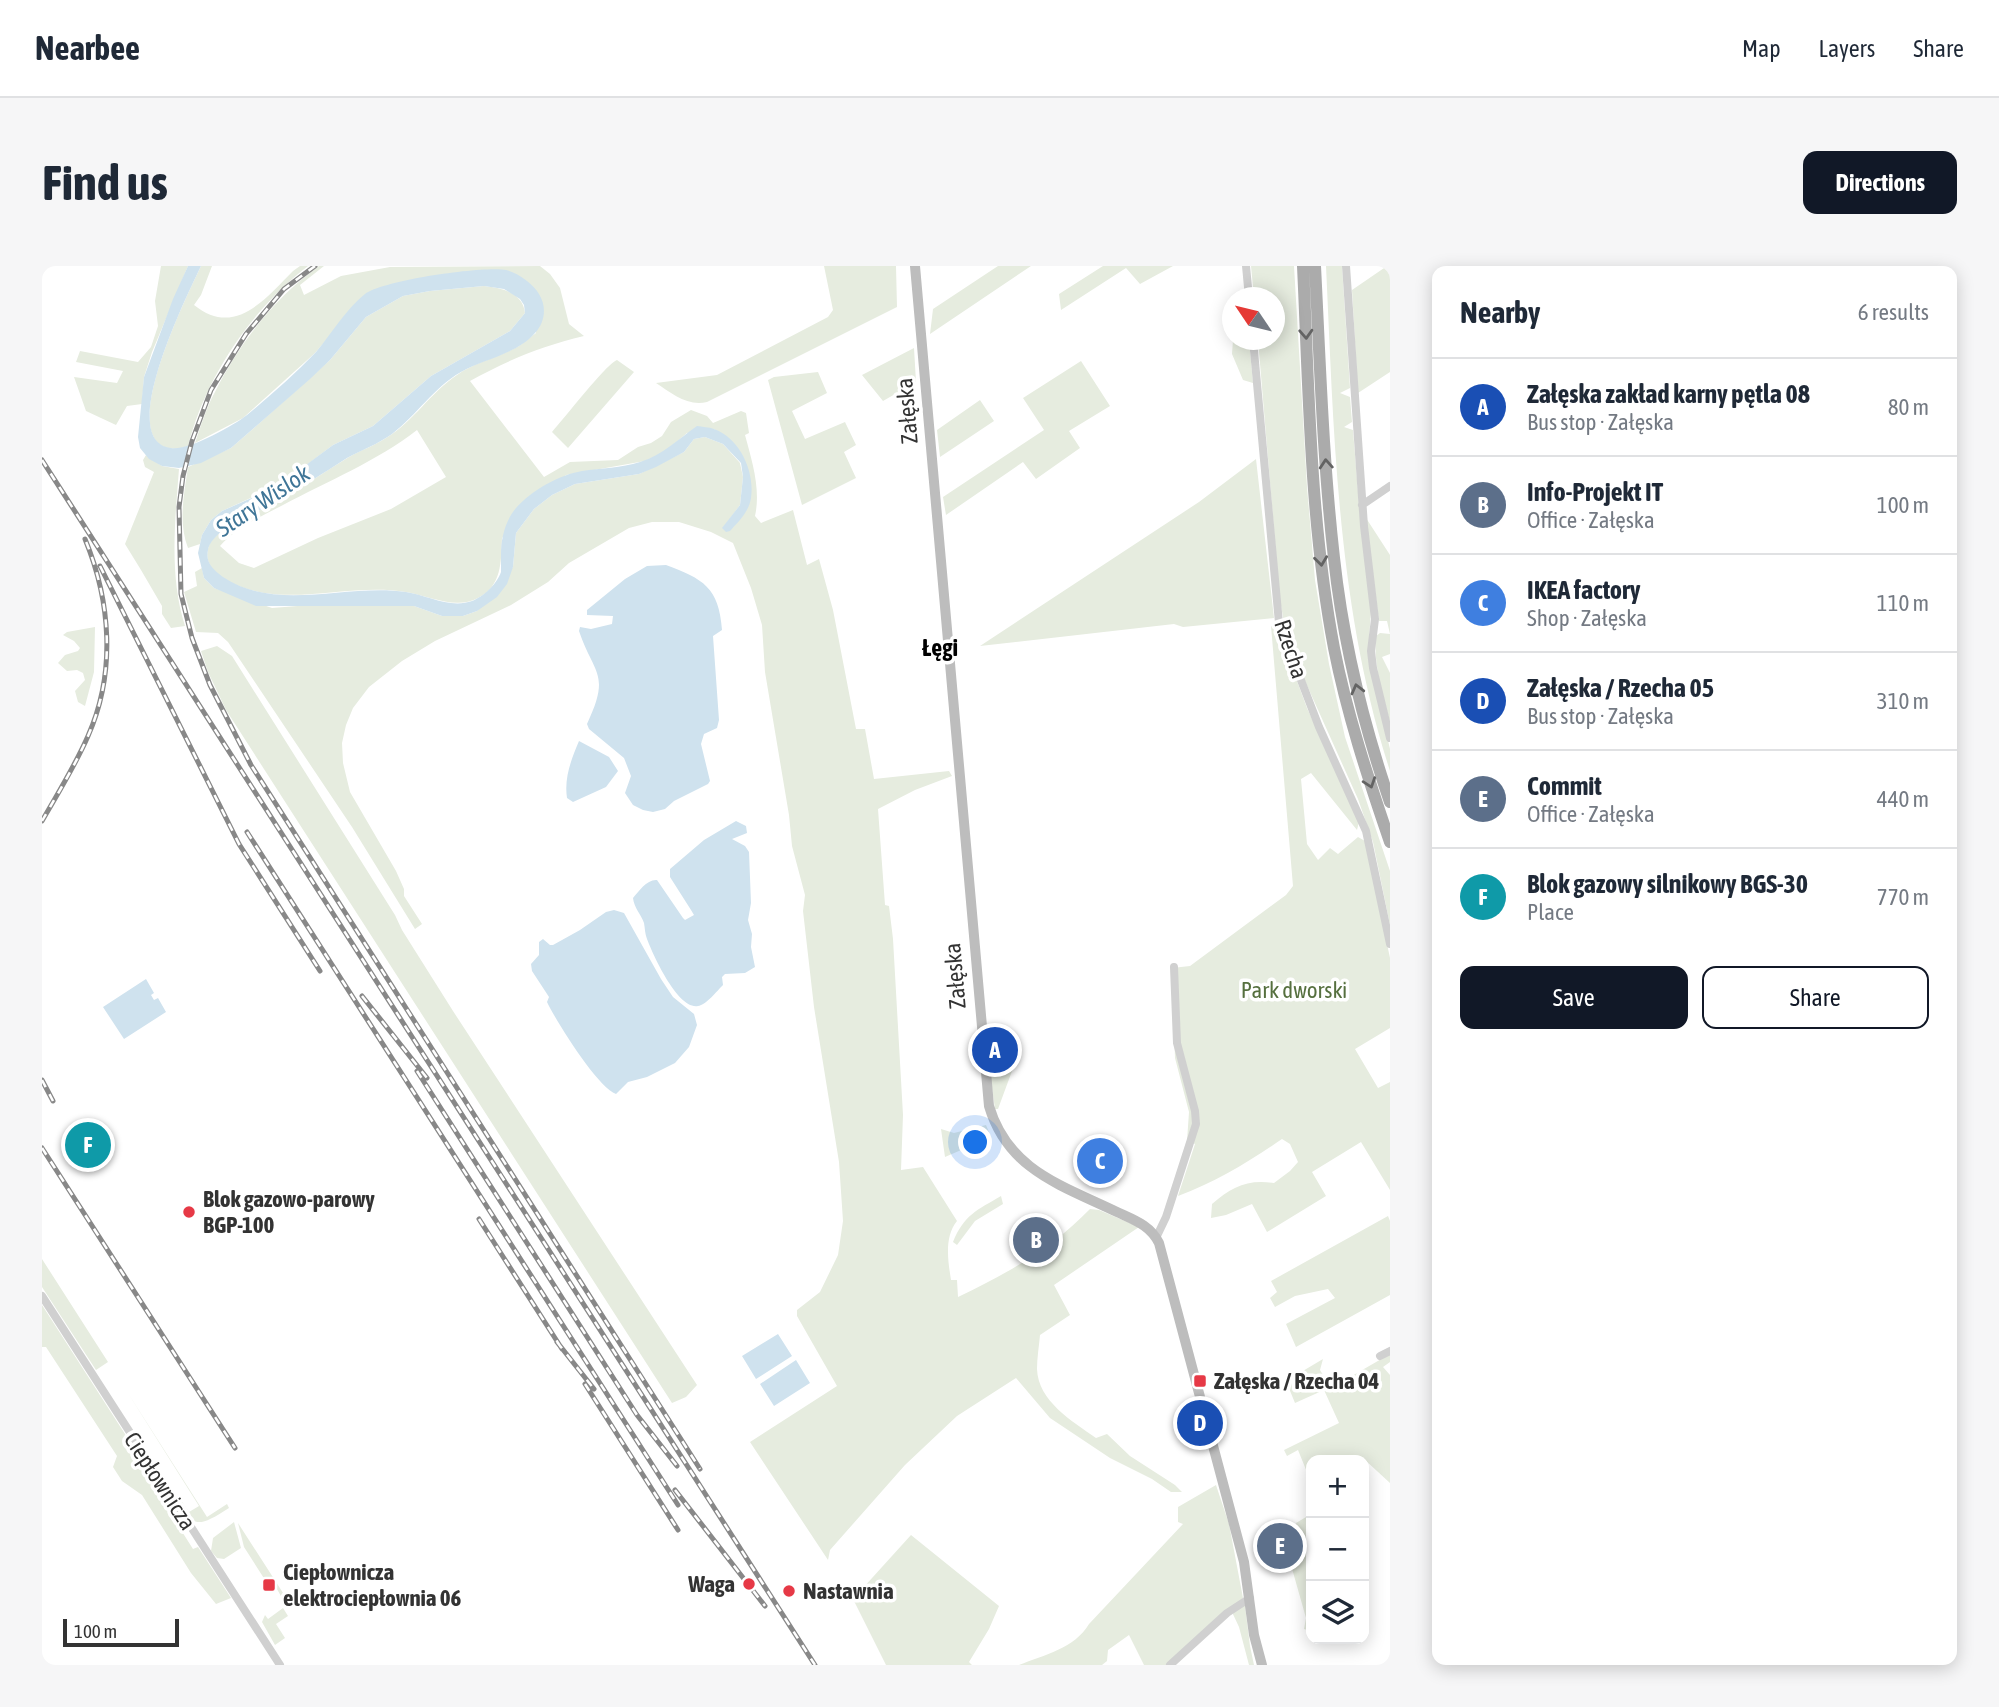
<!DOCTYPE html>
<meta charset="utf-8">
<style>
:root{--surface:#fff;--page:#f6f6f7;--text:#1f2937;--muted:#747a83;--line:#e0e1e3;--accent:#111827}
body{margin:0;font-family:"Asap Condensed",sans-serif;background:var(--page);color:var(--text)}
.controls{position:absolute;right:21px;bottom:21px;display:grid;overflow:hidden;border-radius:14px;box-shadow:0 4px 18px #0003}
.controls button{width:63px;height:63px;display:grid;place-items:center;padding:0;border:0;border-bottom:2px solid var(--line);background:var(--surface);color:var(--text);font:35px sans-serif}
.compass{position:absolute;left:1180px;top:21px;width:63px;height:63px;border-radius:50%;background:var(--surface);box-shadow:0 4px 18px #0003;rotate:305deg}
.scale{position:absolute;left:21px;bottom:18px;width:116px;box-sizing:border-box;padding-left:7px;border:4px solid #333;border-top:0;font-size:19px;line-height:24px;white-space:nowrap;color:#333;-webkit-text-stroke:5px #fff;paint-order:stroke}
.you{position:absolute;left:934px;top:877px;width:24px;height:24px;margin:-18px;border:5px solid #fff;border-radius:50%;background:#1a73e8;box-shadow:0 0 0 10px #1a73e833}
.badge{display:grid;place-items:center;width:46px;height:46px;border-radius:50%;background:var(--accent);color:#fff;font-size:23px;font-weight:700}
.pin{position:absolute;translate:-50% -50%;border:4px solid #fff;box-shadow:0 2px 7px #0006}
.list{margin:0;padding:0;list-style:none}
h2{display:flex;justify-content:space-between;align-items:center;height:91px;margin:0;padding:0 28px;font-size:30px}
h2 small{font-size:23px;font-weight:400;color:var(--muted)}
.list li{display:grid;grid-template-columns:46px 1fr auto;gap:21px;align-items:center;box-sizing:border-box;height:98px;padding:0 28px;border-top:2px solid var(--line)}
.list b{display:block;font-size:26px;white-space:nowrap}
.list p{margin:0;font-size:23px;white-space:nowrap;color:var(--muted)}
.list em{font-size:23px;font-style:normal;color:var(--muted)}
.actions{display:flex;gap:14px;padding:21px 28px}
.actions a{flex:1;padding:16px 0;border:2px solid var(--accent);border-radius:14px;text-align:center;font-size:24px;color:var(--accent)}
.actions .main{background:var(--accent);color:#fff}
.icon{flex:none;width:38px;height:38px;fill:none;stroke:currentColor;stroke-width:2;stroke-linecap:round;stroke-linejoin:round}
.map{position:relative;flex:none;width:1348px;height:1399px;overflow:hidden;border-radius:14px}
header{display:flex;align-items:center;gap:42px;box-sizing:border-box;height:98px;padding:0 35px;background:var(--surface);border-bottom:2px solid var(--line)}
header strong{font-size:33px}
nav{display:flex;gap:38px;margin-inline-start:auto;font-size:24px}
.intro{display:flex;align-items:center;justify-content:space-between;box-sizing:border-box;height:168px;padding:0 42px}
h1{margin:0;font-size:49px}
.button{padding:18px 32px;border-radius:14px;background:var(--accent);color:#fff;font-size:24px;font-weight:700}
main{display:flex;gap:42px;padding:0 42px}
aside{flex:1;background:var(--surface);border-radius:14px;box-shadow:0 4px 18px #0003}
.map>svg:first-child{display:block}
</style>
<header>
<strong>Nearbee</strong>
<nav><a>Map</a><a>Layers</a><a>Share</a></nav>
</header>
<div class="intro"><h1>Find us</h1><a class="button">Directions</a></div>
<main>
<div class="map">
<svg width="1348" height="1399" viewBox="0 0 1348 1399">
<rect width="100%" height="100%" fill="#fff"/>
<path fill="#e6ecdf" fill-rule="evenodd" d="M 119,0 L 146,0 L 110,86 L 102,111 L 100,138 L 85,140 L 74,159 L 44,145 L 32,111 L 75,117 L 81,105 L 34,96 L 38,85 L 96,96 L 109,81 L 116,60 L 113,35 Z
M 159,0 L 170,0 L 159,29 L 152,39 C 193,72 223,33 251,5 L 258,0 L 266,0 C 209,44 164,110 146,180 C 138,183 129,184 120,180 C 81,158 145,30 159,0 Z
M 277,0 L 282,0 L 258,19 L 262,29 L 299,10 L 348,1 L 498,0 L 508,8 L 518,22 L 527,58 L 542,70 C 500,80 466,94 428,115 L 502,211 L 528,196 L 576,194 L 596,181 L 609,177 L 620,170 L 629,156 L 649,144 L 665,150 L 671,157 L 699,145 L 704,147 L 707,167 L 703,169 C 710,195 719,223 713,250 L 719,257 L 751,244 L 765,299 L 777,293 L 791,344 L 814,463 L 823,463 L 832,513 L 907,505 L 910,510 L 873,524 L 836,543 L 843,639 L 847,640 L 851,673 L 861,849 L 859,904 L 881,901 L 915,955 C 902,971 906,995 909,1014 L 915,1014 L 916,1031 C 966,1007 1009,983 1048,943 L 1057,944 L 1097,961 L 1012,1019 L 1028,1049 L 998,1069 C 997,1080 995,1092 995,1103 C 996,1135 1030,1155 1054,1172 L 1065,1168 L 1088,1190 L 1133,1219 L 1140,1226 L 1129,1226 L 1110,1213 L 1068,1192 L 1008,1152 L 974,1112 L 915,1150 L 863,1199 L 788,1284 L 786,1294 L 708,1176 L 795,1120 L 755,1050 L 755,1044 L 778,1026 L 796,989 L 801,955 L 797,896 L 772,741 L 761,645 L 763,629 L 750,580 L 747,549 L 723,406 L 720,359 L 709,322 L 691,277 L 669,266 L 637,256 L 610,256 L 587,262 L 527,297 L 506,316 L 469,339 L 393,375 L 360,395 L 327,421 L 311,442 L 304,459 L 300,477 L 301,497 L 308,526 L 354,605 L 362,623 L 362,630 L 380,658 L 373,663 L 310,561 L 186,376 L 176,367 L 154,366 L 142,326 L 155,320 L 153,306 L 160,302 L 162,312 L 172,322 L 230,342 L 268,339 L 372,340 L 400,350 L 421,350 L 435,345 L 471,301 L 474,267 L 492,243 L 510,229 L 533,218 L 597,208 L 642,186 L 652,173 L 663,171 L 681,178 L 698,197 L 701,211 L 698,239 L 681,262 C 688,258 698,253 703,246 C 708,239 709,229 708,220 C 707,193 694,177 672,163 L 645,167 L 624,185 L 603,195 L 524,209 L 460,272 C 459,296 460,320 436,332 C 413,344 388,330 364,326 C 317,318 269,334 222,327 C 205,324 181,316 170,302 C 163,294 164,281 171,273 C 187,255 214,248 234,236 C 259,222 282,206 307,191 C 319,184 332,180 344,172 C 372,155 388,127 415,109 C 433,96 457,91 477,80 C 483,76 488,71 494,67 L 484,15 L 324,28 L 273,87 L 201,152 L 153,177 C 159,160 164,142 173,126 C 197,78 233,31 277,0 ZM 375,164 L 404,211 L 349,243 L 276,272 L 212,302 L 197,297 L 178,280 C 195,261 218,251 241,239 C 286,215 335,195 375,164 Z
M 782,0 L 854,0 L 855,41 L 665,136 C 646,141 629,127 614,117 L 675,109 L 786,51 L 791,44 Z
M 956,0 L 989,0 L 888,68 L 891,43 Z
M 1061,0 L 1131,0 L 1098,18 L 1084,2 L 1019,44 L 1017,28 Z
M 1209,0 L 1252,0 L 1265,221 L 1273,314 L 1287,398 L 1303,471 L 1348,605 L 1348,659 L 1331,576 L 1316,533 L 1259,406 L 1243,362 L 1238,334 L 1216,74 L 1232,74 L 1232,32 L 1212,31 Z
M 1284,0 L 1300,0 L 1308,122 L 1298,127 L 1308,131 L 1310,156 L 1302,161 L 1311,164 L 1319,263 L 1329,344 L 1326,389 L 1348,483 L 1348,505 C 1295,341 1292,170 1284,0 Z
M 1345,0 L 1348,0 L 1348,106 L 1316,127 L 1310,24 Z
M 442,20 C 459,22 481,26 483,47 L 468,65 L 389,110 L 331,160 L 291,179 L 246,213 L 226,224 L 180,245 L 169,254 L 160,269 L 158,278 L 146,282 C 136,256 142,228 146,201 L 189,182 L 212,162 L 288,94 L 324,51 L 361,30 L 388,25 Z
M 1191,74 L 1207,74 L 1211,117 L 1201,114 L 1190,88 Z
M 872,82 L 874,116 L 841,135 L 820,109 Z
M 575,94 L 592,106 L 526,182 L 510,166 C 522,153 565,97 575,94 Z
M 1039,95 L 1068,140 L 1027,165 L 1038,182 L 994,213 L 981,196 L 904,249 L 901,231 L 1002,164 L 981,132 Z
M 776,106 L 785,127 L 750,145 L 763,173 L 803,156 L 814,179 L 802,186 L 814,212 L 760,239 L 726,114 L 732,111 Z
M 938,134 L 952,155 L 898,191 L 895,164 Z
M 104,189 L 120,200 L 137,203 C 133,255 127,310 143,360 L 129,362 L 120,348 L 120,340 L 99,304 L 83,278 L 112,206 L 103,201 L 101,194 Z
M 1214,193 L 1232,352 L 1141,361 L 1132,358 L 938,380 L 1157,236 Z
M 1324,252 L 1348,289 L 1348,388 L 1340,391 L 1348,407 L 1348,456 C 1341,428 1331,399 1334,370 L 1338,367 L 1348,368 L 1345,355 L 1337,355 Z
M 1234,359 L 1265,442 L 1317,556 L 1315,564 L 1269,507 L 1259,513 L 1265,578 L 1276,594 L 1288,582 L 1296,588 L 1316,571 L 1323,575 L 1348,692 L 1348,762 L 1313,783 L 1336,822 L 1348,816 L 1348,924 L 1319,876 L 1270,906 L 1284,930 L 1225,966 L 1210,938 L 1184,949 L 1169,952 L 1170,938 C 1190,921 1205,913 1232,917 L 1248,905 L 1256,896 L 1248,878 L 1240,873 C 1208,895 1174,916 1136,930 L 1153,878 L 1145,875 L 1147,846 L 1133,792 L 1130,702 L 1148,700 L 1244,629 L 1251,620 L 1229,360 Z
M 53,361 L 52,406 L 43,440 L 36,436 L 33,425 L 43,414 L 41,407 L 35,404 L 25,405 L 16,397 L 23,389 L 36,385 L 38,382 L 32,375 L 21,369 L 25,366 Z
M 175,380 L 190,390 L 353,649 L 360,664 L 411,745 L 655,1119 L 644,1131 L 630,1137 L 184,444 L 166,406 L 159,385 Z
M 962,796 L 970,799 L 970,805 L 956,843 L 953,843 L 947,800 Z
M 944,859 L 949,871 L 903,891 L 899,863 L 912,867 Z
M 959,930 L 961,938 L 933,955 L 915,979 L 911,976 C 922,949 935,944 959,930 Z
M 1346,950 L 1348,955 L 1348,1029 L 1254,1081 L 1244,1058 L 1293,1032 L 1286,1023 L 1253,1030 L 1233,1041 L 1228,1032 L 1235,1026 L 1229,1015 Z
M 0,993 L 66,1096 L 54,1104 L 0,1021 Z
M 0,1039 L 110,1210 L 113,1223 L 151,1283 L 156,1281 L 189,1332 L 174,1338 L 149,1307 L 100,1229 L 80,1215 L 71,1201 L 75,1190 L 4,1081 L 0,1081 Z
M 1348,1088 L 1348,1096 L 1341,1101 L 1348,1109 L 1348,1217 L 1323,1194 L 1316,1191 L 1313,1194 L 1269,1194 L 1269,1216 L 1256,1184 L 1245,1190 L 1242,1184 L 1297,1157 L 1282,1124 L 1253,1137 L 1244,1115 L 1281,1093 L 1278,1104 L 1289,1122 Z
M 84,1124 L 165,1251 L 185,1238 L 187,1242 C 150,1266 151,1259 129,1224 L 132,1224 L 147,1246 L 157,1240 Z
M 1174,1219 L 1187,1258 L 1201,1332 L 1126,1399 L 1102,1399 L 1087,1369 L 1066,1384 L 1065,1395 L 1060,1399 L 977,1399 C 1002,1389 1033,1382 1047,1358 L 1141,1258 L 1136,1256 L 1136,1241 Z
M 1269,1248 L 1269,1365 L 1262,1363 L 1264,1352 L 1247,1292 L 1261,1287 L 1263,1282 L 1254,1257 Z
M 192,1256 L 199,1282 L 182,1293 L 175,1292 L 169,1285 L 171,1272 Z
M 196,1257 L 243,1330 L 240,1332 L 230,1314 L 225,1317 L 202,1281 Z
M 869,1269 L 957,1340 L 947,1363 L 927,1396 L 930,1399 L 844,1399 L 811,1333 Z
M 1201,1339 L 1203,1340 L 1208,1380 L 1212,1399 L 1207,1399 L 1197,1361 L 1190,1346 Z
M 241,1342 L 246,1350 L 234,1358 L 243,1372 L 233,1379 L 220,1356 L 223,1349 L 226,1353 Z"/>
<path fill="#cfe2ee" d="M 146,0 L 159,0 C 146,28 72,175 129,182 C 146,185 191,160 205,149 C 229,129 253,108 274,86 C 290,67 304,43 323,28 C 342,14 441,0 464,4 C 476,7 491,18 497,28 C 505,41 503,56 493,67 C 475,88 442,93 419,106 C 391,122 375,149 350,168 C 336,178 320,184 305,192 C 281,207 258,223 233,236 C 221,243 207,249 195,255 C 185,261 168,272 166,284 C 163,297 172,304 181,311 C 235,347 304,317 364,326 C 385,329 408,343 430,335 C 441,331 455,318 459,306 C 459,305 459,290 459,289 C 459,272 463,255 474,242 C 490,224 517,209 540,205 C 559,202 579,202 598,196 C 621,189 636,173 655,160 C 660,161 667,161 672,163 C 698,172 713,206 709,232 C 707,246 696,256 688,265 L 684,266 L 680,262 L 698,239 L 701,211 L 699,197 L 681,178 L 663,171 L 652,173 L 642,186 L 614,201 L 597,208 L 533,218 L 510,229 L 492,243 L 474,267 L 471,301 L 465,318 L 455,331 L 435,345 L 421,350 L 400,350 L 372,340 L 214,340 L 172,322 L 162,312 L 156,287 L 160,269 L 169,254 L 180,245 L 214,230 L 245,213 L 291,179 L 331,160 L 389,110 L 468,65 L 483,47 L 482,39 L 478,33 L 462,23 L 442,20 L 388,25 L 361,30 L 324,51 L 288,94 L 268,113 L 189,182 L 159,197 L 137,202 L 120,200 L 107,193 L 98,182 L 96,171 L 102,111 L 131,33 Z
M 624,299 C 661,313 677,321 680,364 L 671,370 L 677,454 L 675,462 L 662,468 L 659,478 L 668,515 L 666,518 L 632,535 L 623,543 L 611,546 L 601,544 L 591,539 L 583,527 L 589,510 L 582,492 L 547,463 L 545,458 C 569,407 552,409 537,365 L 538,361 L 549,363 L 570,358 L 571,350 L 545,349 L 545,344 L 583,313 L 605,300 Z
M 537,475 L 567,491 L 576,505 L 564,521 L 531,536 L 525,532 C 522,512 529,494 537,475 Z
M 694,555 L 704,560 L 705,567 L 690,573 L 703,580 L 707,586 L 709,637 L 706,654 L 710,668 L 709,681 L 713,701 L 703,707 L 683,708 L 680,711 L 681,719 C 675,725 664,739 656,740 C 636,744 611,689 605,673 C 603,668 603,663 602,657 C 599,648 592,642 591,632 C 597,625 605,613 615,614 L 641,652 L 643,654 L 652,649 L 649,644 L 628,611 L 628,603 L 662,574 Z
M 572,644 L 582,647 L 619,713 L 631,731 L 652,748 L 655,759 L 647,781 L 633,797 L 605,811 L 586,816 L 574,828 C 556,822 514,755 505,736 L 507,731 L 490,705 L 489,698 L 497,689 L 497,676 L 501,673 L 508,679 L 511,679 L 538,664 L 564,646 Z
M 104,713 L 112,727 L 109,729 L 112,734 L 116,732 L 124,746 L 82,773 L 61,741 Z
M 736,1068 L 750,1090 L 714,1113 L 700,1090 Z
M 754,1094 L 768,1117 L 732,1140 L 718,1118 Z"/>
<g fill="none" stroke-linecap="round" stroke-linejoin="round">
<path stroke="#d0d0d0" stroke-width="8" d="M 1204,0 L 1207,32
M 1304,0 L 1322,260 L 1333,353 L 1329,385 L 1331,402 L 1348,472
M 1211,74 L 1237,357 L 1277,461 L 1324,565 L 1348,678
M 1320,239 L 1348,220
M 1114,972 L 1124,951 L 1154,858 L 1153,845 L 1135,777 L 1132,701
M 0,1030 L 238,1399
M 1338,1090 L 1348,1085
M 1128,1399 L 1185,1347 L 1208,1332"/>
<path stroke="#bdbdbd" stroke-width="10" d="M 873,0 L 947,840 C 966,904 1019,919 1075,946 C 1092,954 1108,959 1117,977 L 1202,1296 L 1212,1369 L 1220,1399"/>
<path stroke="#ababab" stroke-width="12" d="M 1261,0 C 1267,127 1268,256 1292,382 C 1305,448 1326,512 1348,576
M 1273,0 C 1278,97 1281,195 1292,292 C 1301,375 1321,457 1348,536"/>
<defs>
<path id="rail" d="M 273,0 L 242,23 L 204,68 L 169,124 L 150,175 L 141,210 L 137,241 L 139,328 L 150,372 L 168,419 L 209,499 L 658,1203
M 0,194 L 773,1399
M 58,300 L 197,578 L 278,705
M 0,555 C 16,527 33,500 46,470 C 74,407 69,336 43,273
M 205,566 L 636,1239
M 320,730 L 385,812
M 375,805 L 595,1149 L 635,1200
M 0,814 L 11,835
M 0,882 L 193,1182
M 437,953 L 520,1083
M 515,1076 L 552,1123
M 543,1118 L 636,1264
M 633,1224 L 723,1340"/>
</defs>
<use href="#rail" stroke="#888" stroke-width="5"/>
<use href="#rail" stroke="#fff" stroke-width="2.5" stroke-dasharray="8" stroke-linecap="butt"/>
</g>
<defs><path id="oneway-chevron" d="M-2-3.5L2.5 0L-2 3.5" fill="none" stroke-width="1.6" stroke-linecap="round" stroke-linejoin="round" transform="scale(1.75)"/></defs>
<g stroke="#636363">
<use href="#oneway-chevron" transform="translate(1264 68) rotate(87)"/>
<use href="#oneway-chevron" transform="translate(1284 198) rotate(-94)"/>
<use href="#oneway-chevron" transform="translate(1279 295) rotate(83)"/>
<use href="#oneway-chevron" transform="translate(1315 423) rotate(-104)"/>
<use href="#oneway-chevron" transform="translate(1328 517) rotate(71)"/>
</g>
<g fill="#e63946" stroke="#fff" stroke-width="2.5">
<circle cx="147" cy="946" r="7"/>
<rect x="1151" y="1108" width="14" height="14" rx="3.5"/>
<circle cx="707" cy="1318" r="7"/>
<rect x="220" y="1312" width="14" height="14" rx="3.5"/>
<circle cx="747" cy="1325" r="7"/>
</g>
<g text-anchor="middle" stroke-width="7" stroke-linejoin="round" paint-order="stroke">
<g font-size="23" fill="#333" stroke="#fff">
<text transform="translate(865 145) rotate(-95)" y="8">Załęska</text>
<text transform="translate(1249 383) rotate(72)" y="8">Rzecha</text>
<text transform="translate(913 710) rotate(-95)" y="8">Załęska</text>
<text transform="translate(118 1215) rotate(57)" y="8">Ciepłownicza</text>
</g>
<g font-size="23" fill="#56703f" stroke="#fff">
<text x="1252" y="732">Park dworski</text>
</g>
<g font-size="23" font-weight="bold" fill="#333" stroke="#fff" text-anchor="start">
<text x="161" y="941">Blok gazowo-parowy<tspan x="161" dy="26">BGP-100</tspan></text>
<text x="1172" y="1123">Załęska / Rzecha 04</text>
<text x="241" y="1314">Ciepłownicza<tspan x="241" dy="26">elektrociepłownia 06</tspan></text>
<text x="693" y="1326" text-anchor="end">Waga</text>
<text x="761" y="1333">Nastawnia</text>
</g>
<g font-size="24" font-style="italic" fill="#3f7597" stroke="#fff">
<text transform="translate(221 235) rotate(-34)" y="8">Stary Wislok</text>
</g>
<g font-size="24" font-weight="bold" fill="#000" stroke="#fff">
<text x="898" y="390">Łęgi</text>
</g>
</g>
</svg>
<div class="controls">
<button>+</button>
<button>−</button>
<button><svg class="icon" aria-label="layers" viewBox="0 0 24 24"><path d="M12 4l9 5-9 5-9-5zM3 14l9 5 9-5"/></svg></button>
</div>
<svg class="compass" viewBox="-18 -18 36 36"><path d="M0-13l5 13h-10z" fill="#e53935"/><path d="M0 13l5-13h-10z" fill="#747a83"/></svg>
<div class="scale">100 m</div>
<div class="you"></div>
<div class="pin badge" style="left:953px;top:784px;background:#1a4fb4">A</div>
<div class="pin badge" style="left:994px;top:974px;background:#5c6f8a">B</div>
<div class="pin badge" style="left:1058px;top:895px;background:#3f7fe0">C</div>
<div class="pin badge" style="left:1158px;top:1157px;background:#1a4fb4">D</div>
<div class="pin badge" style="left:1238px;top:1280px;background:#5c6f8a">E</div>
<div class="pin badge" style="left:46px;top:879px;background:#0f9aa8">F</div>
</div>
<aside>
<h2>Nearby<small>6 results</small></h2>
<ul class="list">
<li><span class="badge" style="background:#1a4fb4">A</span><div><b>Załęska zakład karny pętla 08</b><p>Bus stop · Załęska</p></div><em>80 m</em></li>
<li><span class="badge" style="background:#5c6f8a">B</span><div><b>Info-Projekt IT</b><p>Office · Załęska</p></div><em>100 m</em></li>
<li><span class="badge" style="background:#3f7fe0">C</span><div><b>IKEA factory</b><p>Shop · Załęska</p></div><em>110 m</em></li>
<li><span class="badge" style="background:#1a4fb4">D</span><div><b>Załęska / Rzecha 05</b><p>Bus stop · Załęska</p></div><em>310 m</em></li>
<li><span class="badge" style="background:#5c6f8a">E</span><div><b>Commit</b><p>Office · Załęska</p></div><em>440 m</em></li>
<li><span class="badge" style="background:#0f9aa8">F</span><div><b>Blok gazowy silnikowy BGS-30</b><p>Place</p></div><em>770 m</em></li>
</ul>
<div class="actions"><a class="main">Save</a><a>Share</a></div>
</aside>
</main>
